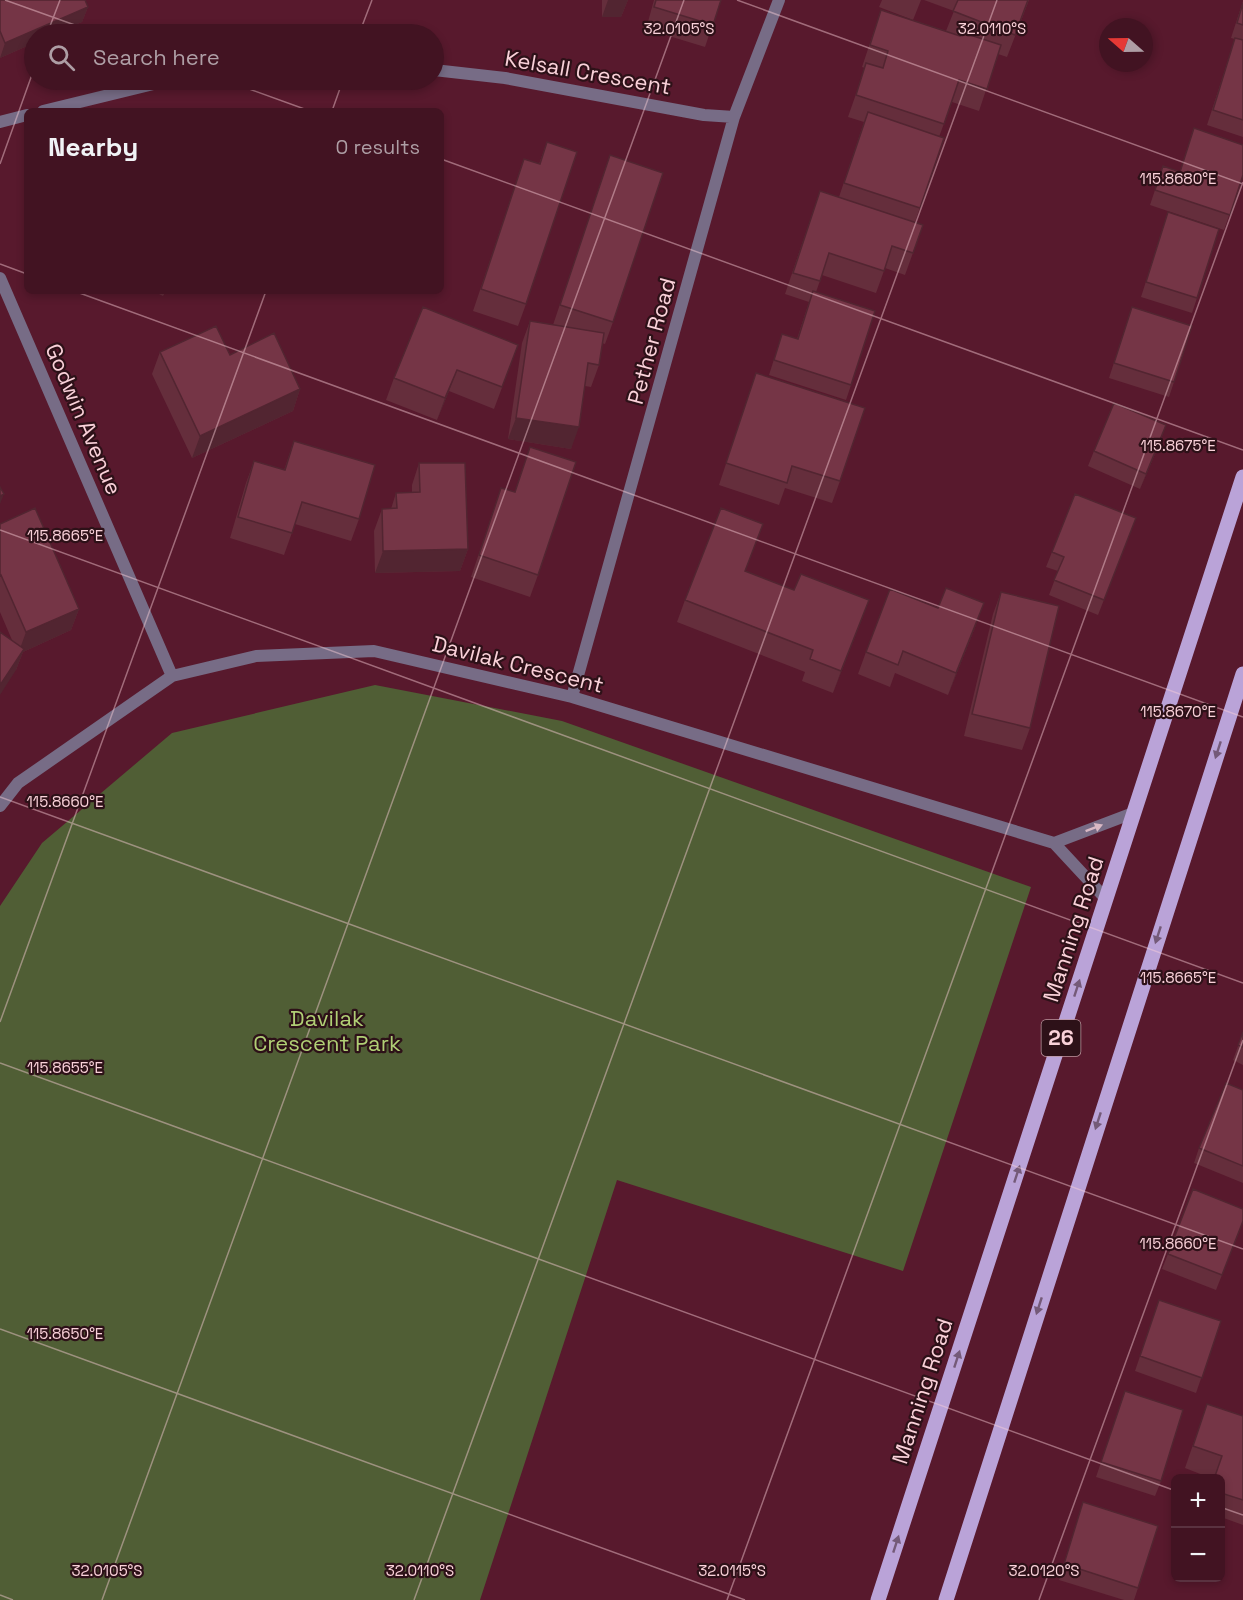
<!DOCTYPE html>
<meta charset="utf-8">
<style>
:root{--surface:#421322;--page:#491c2a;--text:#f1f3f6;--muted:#ae9ea5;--line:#5a3240}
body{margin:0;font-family:"Space Grotesk",sans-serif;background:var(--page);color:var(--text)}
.controls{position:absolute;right:18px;bottom:18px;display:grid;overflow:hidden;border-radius:9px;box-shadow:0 3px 9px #0003}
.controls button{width:54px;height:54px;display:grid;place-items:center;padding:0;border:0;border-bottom:2px solid var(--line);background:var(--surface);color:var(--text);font:30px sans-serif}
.compass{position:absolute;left:1099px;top:18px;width:54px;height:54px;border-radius:50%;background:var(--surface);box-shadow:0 3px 9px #0003;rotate:290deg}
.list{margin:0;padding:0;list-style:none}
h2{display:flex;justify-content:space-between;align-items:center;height:78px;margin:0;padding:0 24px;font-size:26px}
h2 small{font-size:20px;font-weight:400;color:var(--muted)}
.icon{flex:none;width:33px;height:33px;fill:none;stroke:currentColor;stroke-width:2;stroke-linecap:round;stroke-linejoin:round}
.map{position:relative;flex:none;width:1243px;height:1600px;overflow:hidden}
.search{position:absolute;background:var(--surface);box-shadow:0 3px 9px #0003;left:24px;top:24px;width:420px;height:66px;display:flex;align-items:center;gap:15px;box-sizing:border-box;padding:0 21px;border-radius:33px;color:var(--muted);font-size:22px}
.panel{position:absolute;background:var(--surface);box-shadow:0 3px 9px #0003;left:24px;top:108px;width:420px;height:186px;border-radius:9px}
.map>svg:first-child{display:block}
</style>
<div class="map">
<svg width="1243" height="1600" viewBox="0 0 1243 1600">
<rect width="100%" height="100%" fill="#58192d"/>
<path fill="#505e35" d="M 375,685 L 562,721 L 1031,887 L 903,1271 L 617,1180 L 480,1600 L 0,1600 L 0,906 L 42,843 L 172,733 Z"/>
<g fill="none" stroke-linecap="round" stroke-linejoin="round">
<path stroke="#776c86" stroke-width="12" d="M 434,70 L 505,78 L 704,115 L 734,117
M 43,111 L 170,80
M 0,122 L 27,115
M 0,278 L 172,676
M 572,697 L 734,117 L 779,0
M 0,806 L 18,783 L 172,676 L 256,656 L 374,651 L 572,697 L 1054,843 L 1106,899
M 1054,843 L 1133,813"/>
<path stroke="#baa3d8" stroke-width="15" d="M 878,1600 L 1243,477
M 946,1600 L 1243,674"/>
</g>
<path fill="#652e3c" d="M 0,0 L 88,7 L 82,22 L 53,34 L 34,34 L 34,43 L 0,58 Z
M 602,0 L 628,0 L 621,17 L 602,17 Z
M 654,0 L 721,0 L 705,47 L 646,29 Z
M 882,0 L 921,0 L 913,20 L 879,7 Z
M 924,0 L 1029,0 L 1007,57 L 998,54 L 979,111 L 952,102 L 939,137 L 944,138 L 915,222 L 923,225 L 905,275 L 885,268 L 876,293 L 822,275 L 816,292 L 851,385 L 846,400 L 769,375 L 782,334 L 797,339 L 809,302 L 785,294 L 820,191 L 839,197 L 864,122 L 848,117 L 865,68 L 862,67 L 881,10 L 946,31 L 954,11 Z
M 1243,1 L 1243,137 L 1207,125 L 1235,39 L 1231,38 Z
M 547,142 L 526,304 L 518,326 L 473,311 L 524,159 L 539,164 Z
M 610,155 L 613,322 L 605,344 L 602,343 L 599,365 L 591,387 L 585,386 L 571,449 L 508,439 L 522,343 L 530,321 L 553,325 Z
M 1163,166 L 1179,172 L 1243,175 L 1224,230 L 1150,205 Z
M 1168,212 L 1197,298 L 1192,313 L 1141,297 Z
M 153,291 L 166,291 L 163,296 Z
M 1132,307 L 1174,382 L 1169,397 L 1109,378 Z
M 518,345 L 494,409 L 449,391 L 437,420 L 386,400 L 394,378 Z
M 160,352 L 230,355 L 300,389 L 293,411 L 192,458 L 152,374 Z
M 756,373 L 840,481 L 832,503 L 785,488 L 779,505 L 719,485 Z
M 1161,440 L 1140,489 L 1088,466 L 1094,451 Z
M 294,441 L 359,519 L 351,541 L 295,524 L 284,555 L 230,538 L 246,483 L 254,461 L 284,470 Z
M 530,447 L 538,575 L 530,597 L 471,577 L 501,488 L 515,492 Z
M 419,463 L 468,549 L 460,571 L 375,573 L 374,531 L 382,509 L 391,509 L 396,493 L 412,493 L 412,485 Z
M 1136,518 L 1098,615 L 1049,595 L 1058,571 L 1046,567 L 1052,552 Z
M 0,524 L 79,609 L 71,630 L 23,652 L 16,670 L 12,640 L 0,612 Z
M 746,572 L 794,590 L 869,600 L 833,693 L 802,681 L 805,672 L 677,622 L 685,600 Z
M 1001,592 L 1030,728 L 1022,750 L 964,736 L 993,614 Z
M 976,625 L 948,695 L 895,673 L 890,687 L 858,674 L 866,652 Z
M 1243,1032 L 1243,1065 L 1233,1060 Z
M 1243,1090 L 1243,1183 L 1194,1163 L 1199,1148 Z
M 1243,1222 L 1216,1290 L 1162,1269 L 1168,1254 Z
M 1159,1300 L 1221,1321 L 1196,1393 L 1135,1371 Z
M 1125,1391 L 1161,1481 L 1155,1496 L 1096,1477 Z
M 1207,1404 L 1243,1416 L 1243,1525 L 1221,1517 L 1221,1479 L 1213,1479 L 1185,1468 Z
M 1083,1502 L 1138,1588 L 1134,1600 L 1124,1600 L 1059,1580 Z"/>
<path fill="#522531" d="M 608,0 L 628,0 L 621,17 L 602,17 Z
M 88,7 L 82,22 L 53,34 L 34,34 L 34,43 L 0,58 L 5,43 Z
M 457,370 L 449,391 L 437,420 L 445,398 Z
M 300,389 L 293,411 L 192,458 L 200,436 Z
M 516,418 L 579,427 L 571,449 L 508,439 Z
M 1166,425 L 1161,440 L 1140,489 L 1146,474 Z
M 4,494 L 0,504 L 0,496 Z
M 468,549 L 460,571 L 375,573 L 383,551 Z
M 869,600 L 861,622 L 833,693 L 841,671 Z
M 984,603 L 976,625 L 948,695 L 956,673 Z
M 79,609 L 71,630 L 23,652 L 16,670 L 0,695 L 0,685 L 18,654 L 26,632 Z"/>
<path fill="#753546" stroke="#522531" stroke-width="1.5" d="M 0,0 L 85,0 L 88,7 L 5,43 L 0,31 Z
M 656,0 L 721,0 L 713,25 L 654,7 Z
M 958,0 L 1028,0 L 1015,35 L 953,11 Z
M 1243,3 L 1243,25 L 1237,23 Z
M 881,10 L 960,36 L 961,32 L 1001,45 L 987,89 L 959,80 L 944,124 L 856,95 L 866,63 L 883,68 L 888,51 L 870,45 Z
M 1235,38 L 1243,40 L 1243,120 L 1213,110 Z
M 868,112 L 944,138 L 920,208 L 844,183 Z
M 1194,128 L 1243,145 L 1243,175 L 1230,215 L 1155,190 L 1163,166 L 1180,172 Z
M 547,142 L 577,152 L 526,304 L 481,289 L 524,159 L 540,164 Z
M 610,155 L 663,173 L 613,322 L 560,305 Z
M 820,191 L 923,225 L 913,253 L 892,246 L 884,271 L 829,253 L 820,281 L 793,273 Z
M 1168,212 L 1219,229 L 1197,298 L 1146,282 Z
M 813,291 L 875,311 L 851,385 L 774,360 L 782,334 L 798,339 Z
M 423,307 L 518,345 L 502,387 L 457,370 L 445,398 L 394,378 Z
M 1132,307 L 1192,326 L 1174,382 L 1114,363 Z
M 530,321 L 604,333 L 599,365 L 588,363 L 579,427 L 516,418 Z
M 216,326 L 230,355 L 274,333 L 300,389 L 200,436 L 160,352 Z
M 756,373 L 865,408 L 840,481 L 792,466 L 787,483 L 726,463 Z
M 1114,403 L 1166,425 L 1146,474 L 1094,451 Z
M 294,441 L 375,465 L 359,519 L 302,502 L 292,533 L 238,517 L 254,461 L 285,470 Z
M 530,447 L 576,462 L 538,575 L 479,555 L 501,488 L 515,492 Z
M 419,463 L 465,463 L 468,549 L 383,551 L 382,509 L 397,508 L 396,493 L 420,492 Z
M 0,487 L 4,494 L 0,496 Z
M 1075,494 L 1136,518 L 1104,600 L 1054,580 L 1064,557 L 1052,552 Z
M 35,508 L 79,609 L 26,632 L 1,575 L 0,576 L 0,524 Z
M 721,508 L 763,524 L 745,571 L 794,590 L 801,574 L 869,600 L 841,671 L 810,659 L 813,650 L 685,600 Z
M 946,588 L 984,603 L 956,673 L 903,651 L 898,665 L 866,652 L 890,589 L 938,608 Z
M 1001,592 L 1059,606 L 1030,728 L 972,714 Z
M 0,632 L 24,649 L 0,685 Z
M 1243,1032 L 1243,1047 L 1238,1045 Z
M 1226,1083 L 1243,1090 L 1243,1166 L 1199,1148 Z
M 1193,1189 L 1243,1209 L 1243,1221 L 1222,1275 L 1168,1254 Z
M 1159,1300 L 1221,1321 L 1202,1378 L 1140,1356 Z
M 1125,1391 L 1183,1410 L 1161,1481 L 1101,1462 Z
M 1207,1404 L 1243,1416 L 1243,1500 L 1221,1493 L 1221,1479 L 1214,1479 L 1222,1456 L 1193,1446 Z
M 1083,1502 L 1158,1526 L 1138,1588 L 1064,1564 Z"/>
<defs><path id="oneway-solid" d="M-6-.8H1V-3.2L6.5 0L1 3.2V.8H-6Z" transform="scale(1.5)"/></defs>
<g fill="#745a78">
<use href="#oneway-solid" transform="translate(1218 750) rotate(108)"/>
<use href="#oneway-solid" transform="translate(1158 935) rotate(108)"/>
<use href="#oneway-solid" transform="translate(1077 988) rotate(-72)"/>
<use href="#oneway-solid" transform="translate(1098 1121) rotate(108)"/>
<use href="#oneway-solid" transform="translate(1017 1174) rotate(-72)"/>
<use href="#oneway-solid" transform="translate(1039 1306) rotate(108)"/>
<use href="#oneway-solid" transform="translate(957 1359) rotate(-72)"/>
<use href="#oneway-solid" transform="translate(896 1544) rotate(-72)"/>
</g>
<use fill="#d9b8c4" href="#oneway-solid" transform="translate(1094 828) rotate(-21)"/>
<path fill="none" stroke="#fad1d9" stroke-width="1.5" stroke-opacity="0.45" d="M 5,0 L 100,34M 737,0 L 1243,184M 47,34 L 60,0M 359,34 L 372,0M 224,80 L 310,111M 332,111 L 343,80M 441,159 L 1243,450M 0,164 L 34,69M 0,264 L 27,274M 74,291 L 1243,717M 0,530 L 1243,983M 0,797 L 1243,1249M 0,1022 L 266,291M 0,1063 L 1176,1491M 0,1329 L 745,1600M 1220,1507 L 1243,1515M 0,1595 L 13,1600M 102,1600 L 684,0M 414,1600 L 997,0M 727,1600 L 1243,182M 1039,1600 L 1243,1040"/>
<g text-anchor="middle" stroke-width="4.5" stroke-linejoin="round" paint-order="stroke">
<rect fill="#2d1118" stroke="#bc979f" stroke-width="1.5" x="1041.5" y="1020" width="39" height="36" rx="4.5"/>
<g font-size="21" font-weight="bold" fill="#fad1d9">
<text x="1061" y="1045">26</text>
</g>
<g font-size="22" fill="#fad1d9" stroke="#2d1118">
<text transform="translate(588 72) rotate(10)" y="8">Kelsall Crescent</text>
<text transform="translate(651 341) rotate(-75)" y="8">Pether Road</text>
<text transform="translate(84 419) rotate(67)" y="8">Godwin Avenue</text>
<text transform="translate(518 664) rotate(14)" y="8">Davilak Crescent</text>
<text transform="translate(1073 929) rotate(-72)" y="8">Manning Road</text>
<text transform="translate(922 1391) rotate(-72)" y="8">Manning Road</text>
</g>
<g font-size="22" fill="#b0cf75" stroke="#2d1118">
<text x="327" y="1026">Davilak<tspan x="327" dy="25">Crescent Park</tspan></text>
</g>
</g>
<g font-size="15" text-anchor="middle" fill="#fad1d9" stroke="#2d1118" stroke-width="4.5" stroke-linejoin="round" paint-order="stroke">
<text x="679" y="34">32.0105°S</text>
<text x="992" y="34">32.0110°S</text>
<text x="1178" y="184">115.8680°E</text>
<text x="1178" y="451">115.8675°E</text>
<text x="65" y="541">115.8665°E</text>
<text x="1178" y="717">115.8670°E</text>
<text x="65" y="807">115.8660°E</text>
<text x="1178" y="983">115.8665°E</text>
<text x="65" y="1073">115.8655°E</text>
<text x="1178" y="1249">115.8660°E</text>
<text x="65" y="1339">115.8650°E</text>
<text x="107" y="1576">32.0105°S</text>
<text x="420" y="1576">32.0110°S</text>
<text x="732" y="1576">32.0115°S</text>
<text x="1044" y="1576">32.0120°S</text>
</g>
</svg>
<div class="controls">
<button>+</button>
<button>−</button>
</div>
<svg class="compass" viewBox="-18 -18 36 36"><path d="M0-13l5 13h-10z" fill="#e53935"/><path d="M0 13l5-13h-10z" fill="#ae9ea5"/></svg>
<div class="search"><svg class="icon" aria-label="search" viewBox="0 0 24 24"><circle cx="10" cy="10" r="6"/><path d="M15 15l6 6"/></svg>Search here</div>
<section class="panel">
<h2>Nearby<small>0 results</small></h2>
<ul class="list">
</ul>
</section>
</div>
